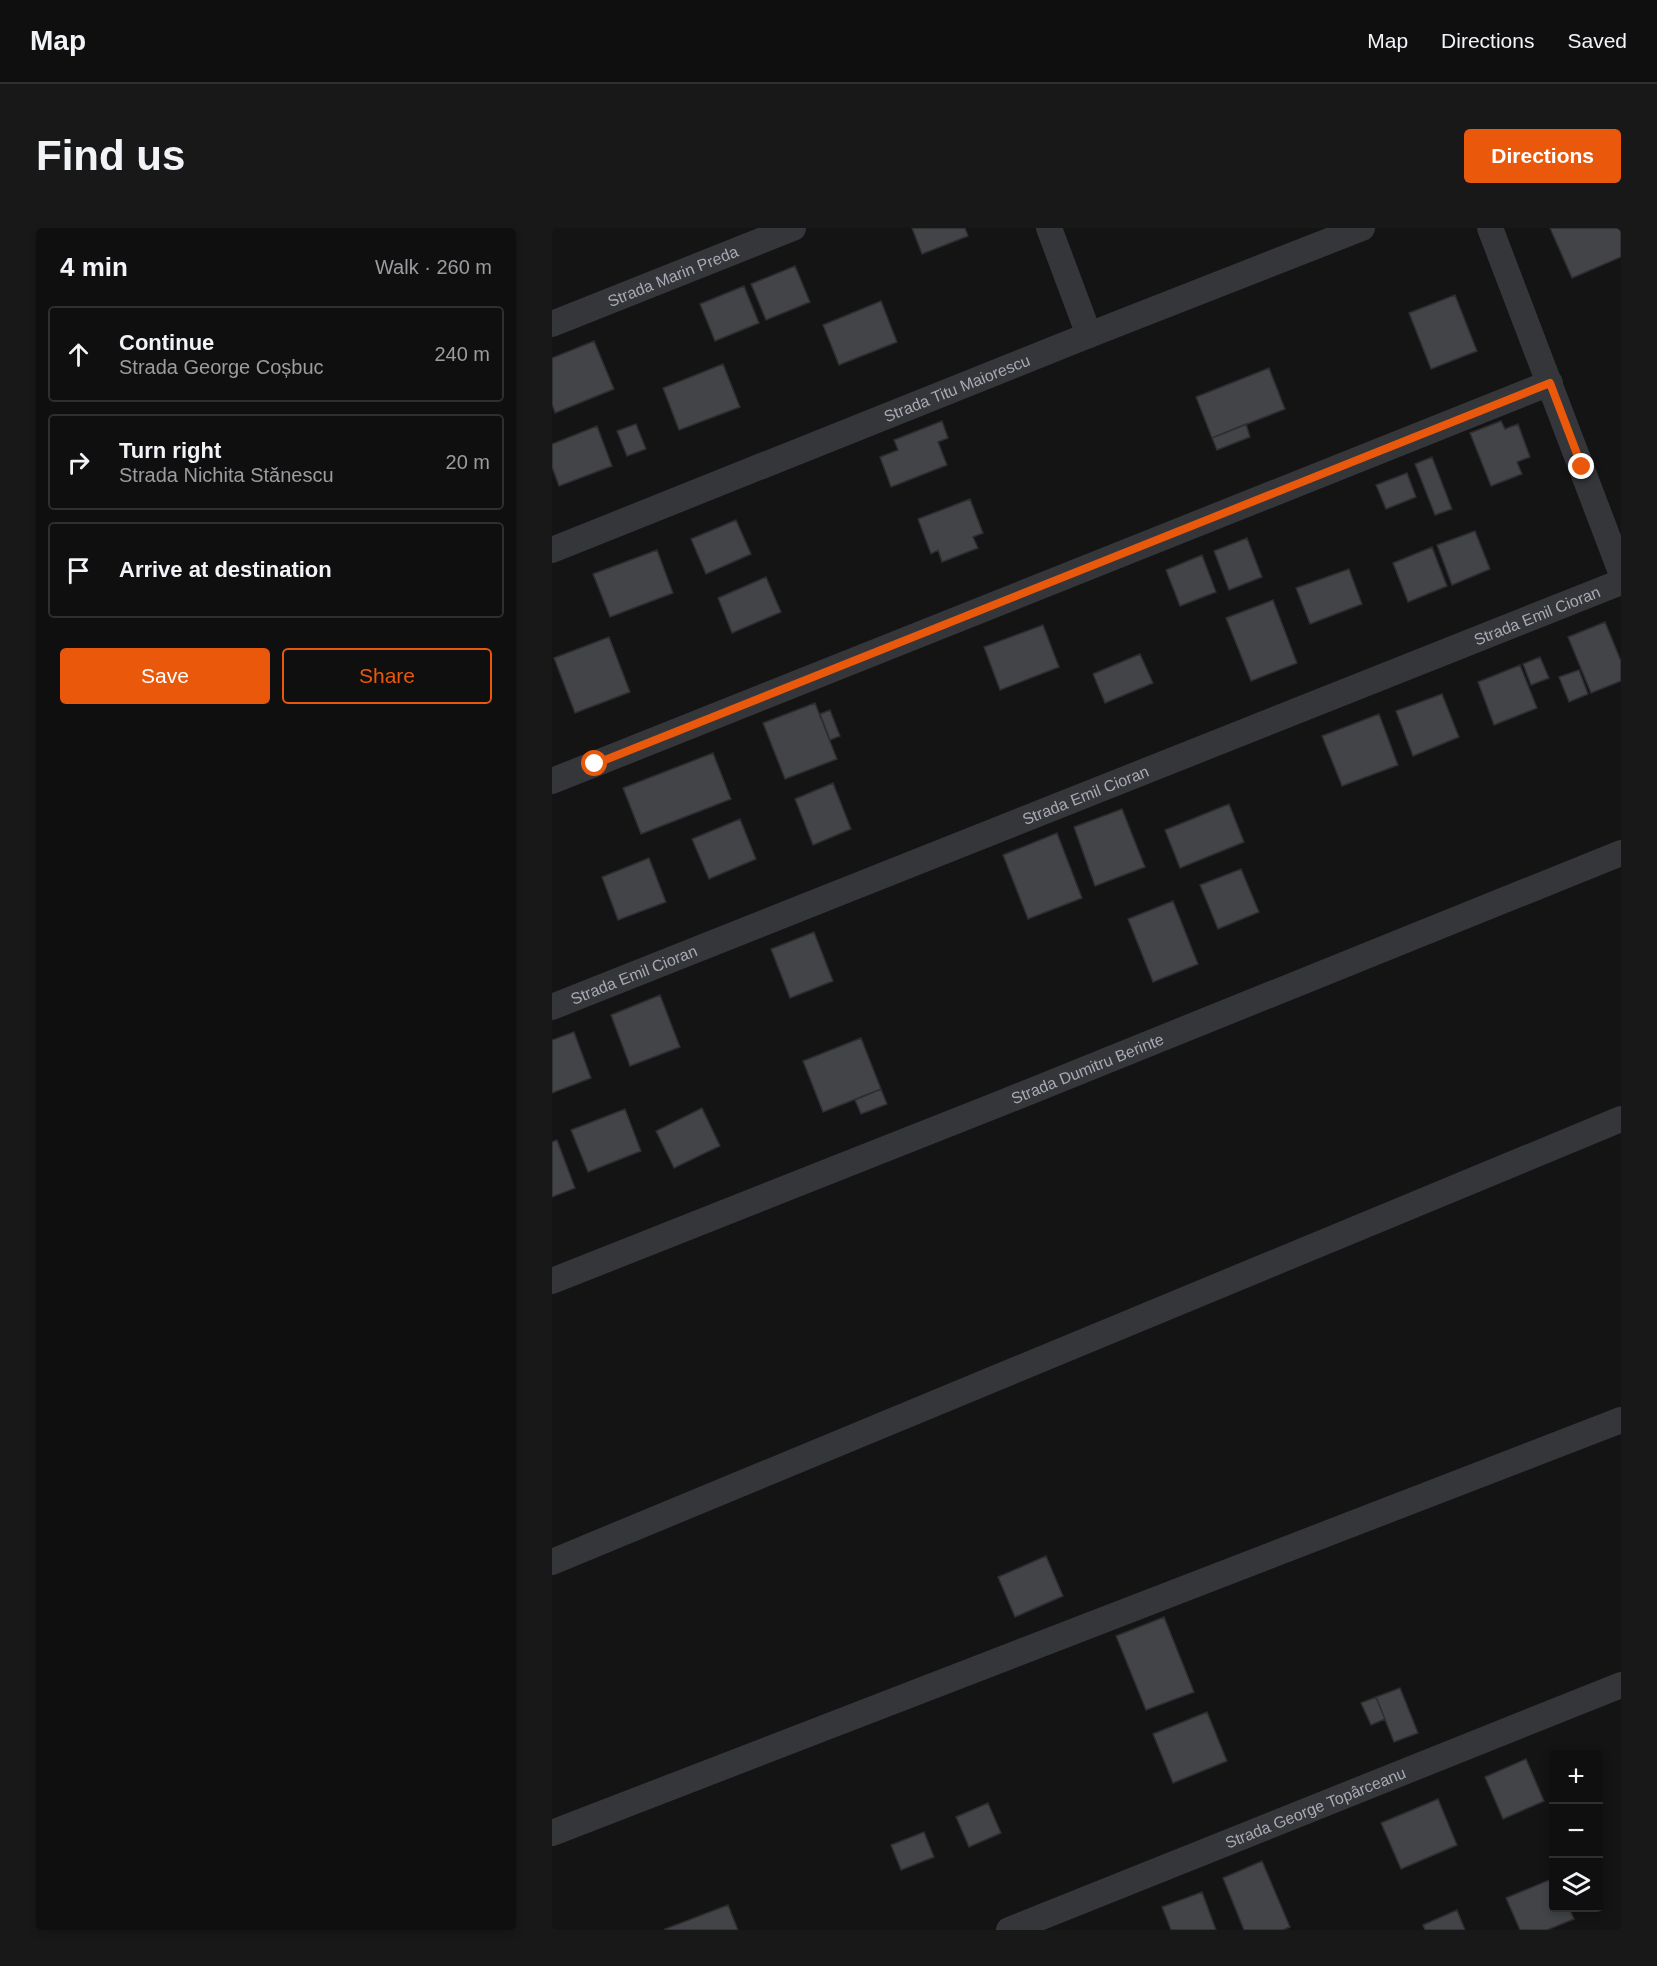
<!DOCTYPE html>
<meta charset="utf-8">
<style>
:root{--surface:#0f0f10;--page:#181819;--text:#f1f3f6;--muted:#9b9c9f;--line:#2f2f30;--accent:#ea580c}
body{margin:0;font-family:Arial,sans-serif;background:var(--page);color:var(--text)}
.controls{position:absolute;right:18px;bottom:18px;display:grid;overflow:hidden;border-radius:6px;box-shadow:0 3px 9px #0003}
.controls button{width:54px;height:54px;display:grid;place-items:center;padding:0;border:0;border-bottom:2px solid var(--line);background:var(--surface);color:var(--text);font:30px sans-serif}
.stop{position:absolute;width:18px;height:18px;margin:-14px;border:4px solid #ea580c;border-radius:50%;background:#fff}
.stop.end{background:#ea580c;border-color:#fff;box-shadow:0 2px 6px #0008}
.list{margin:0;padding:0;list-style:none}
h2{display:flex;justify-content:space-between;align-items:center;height:78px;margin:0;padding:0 24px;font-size:26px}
h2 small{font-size:20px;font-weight:400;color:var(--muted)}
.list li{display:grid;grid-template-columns:39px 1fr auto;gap:18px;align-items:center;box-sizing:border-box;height:96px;margin:0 12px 12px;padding:0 12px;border:2px solid var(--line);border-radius:6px}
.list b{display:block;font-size:22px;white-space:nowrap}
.list p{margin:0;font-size:20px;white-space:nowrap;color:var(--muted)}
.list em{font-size:20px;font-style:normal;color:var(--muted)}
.actions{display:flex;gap:12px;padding:18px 24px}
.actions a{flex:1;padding:14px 0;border:2px solid var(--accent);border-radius:6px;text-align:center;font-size:21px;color:var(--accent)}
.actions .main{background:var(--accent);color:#fff}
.icon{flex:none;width:33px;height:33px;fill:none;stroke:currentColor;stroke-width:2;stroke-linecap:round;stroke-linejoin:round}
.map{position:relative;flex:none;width:1069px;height:1702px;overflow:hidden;border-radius:6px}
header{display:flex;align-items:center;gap:36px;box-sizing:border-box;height:84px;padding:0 30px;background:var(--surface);border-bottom:2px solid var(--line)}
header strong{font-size:28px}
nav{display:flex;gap:33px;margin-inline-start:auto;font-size:21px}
.intro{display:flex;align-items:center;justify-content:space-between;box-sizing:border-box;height:144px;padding:0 36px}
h1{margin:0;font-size:42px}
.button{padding:15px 27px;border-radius:6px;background:var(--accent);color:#fff;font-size:21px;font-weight:700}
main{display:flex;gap:36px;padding:0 36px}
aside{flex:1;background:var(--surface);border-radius:6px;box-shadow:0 3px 9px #0003}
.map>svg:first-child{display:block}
</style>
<header>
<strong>Map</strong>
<nav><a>Map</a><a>Directions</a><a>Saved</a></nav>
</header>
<div class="intro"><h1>Find us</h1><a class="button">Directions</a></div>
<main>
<aside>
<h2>4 min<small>Walk · 260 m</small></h2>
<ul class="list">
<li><svg class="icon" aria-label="ahead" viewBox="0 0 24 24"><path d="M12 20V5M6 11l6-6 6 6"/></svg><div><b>Continue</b><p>Strada George Coșbuc</p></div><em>240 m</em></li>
<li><svg class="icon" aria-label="right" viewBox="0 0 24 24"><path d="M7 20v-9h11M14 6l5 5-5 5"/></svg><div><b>Turn right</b><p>Strada Nichita Stănescu</p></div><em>20 m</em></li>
<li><svg class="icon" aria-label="arrive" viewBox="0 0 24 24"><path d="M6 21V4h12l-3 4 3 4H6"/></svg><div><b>Arrive at destination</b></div></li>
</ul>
<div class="actions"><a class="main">Save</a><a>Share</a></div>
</aside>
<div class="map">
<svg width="1069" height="1702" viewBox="0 0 1069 1702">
<rect width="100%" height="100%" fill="#141415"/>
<path fill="#434448" stroke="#2e2e31" stroke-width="1.5" d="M 360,0 L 413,0 L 416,8 L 370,26 Z
M 998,0 L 1069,0 L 1069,29 L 1020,50 Z
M 243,38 L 258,74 L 214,92 L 199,56 Z
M 192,58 L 207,95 L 163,113 L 148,76 Z
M 903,67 L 925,123 L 879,141 L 857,85 Z
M 329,73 L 345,114 L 287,137 L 271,97 Z
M 42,113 L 62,161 L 3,185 L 0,176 L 0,130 Z
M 171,136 L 188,179 L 127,202 L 111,160 Z
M 717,140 L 733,181 L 660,210 L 644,169 Z
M 390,193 L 396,210 L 386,214 L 395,237 L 339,259 L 328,229 L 346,222 L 342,212 Z
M 949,193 L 953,201 L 966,196 L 978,229 L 965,234 L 970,246 L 939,258 L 918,205 Z
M 84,196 L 94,221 L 75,228 L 65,203 Z
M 694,196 L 698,209 L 665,222 L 660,210 Z
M 45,198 L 60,238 L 7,258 L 0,239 L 0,216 Z
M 880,229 L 900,281 L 883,287 L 863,236 Z
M 855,245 L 864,269 L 834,281 L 824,257 Z
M 418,271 L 431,305 L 421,309 L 426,320 L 390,334 L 386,322 L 379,326 L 366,291 Z
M 184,292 L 199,326 L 154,346 L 139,311 Z
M 923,303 L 938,341 L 900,357 L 885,317 Z
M 695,310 L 710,349 L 677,362 L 662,323 Z
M 880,319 L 895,358 L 856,374 L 841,335 Z
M 105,322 L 121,365 L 58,389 L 41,346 Z
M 650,327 L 664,364 L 628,378 L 614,342 Z
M 797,341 L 810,376 L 758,396 L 744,360 Z
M 214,349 L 229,384 L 180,405 L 166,370 Z
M 721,372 L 745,435 L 699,453 L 674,390 Z
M 1053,394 L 1069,433 L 1069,453 L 1039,465 L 1016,409 Z
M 491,397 L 507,439 L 448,462 L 432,419 Z
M 57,409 L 78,464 L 23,485 L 2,430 Z
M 588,426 L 601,455 L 553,475 L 541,446 Z
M 988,429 L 997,450 L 979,457 L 971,436 Z
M 968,437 L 985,480 L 942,497 L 926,454 Z
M 1027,442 L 1036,466 L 1017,474 L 1007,449 Z
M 890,466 L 907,509 L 861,528 L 844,483 Z
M 263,475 L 285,531 L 233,551 L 211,495 Z
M 278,482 L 288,508 L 278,512 L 268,486 Z
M 827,486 L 846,537 L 790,558 L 770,508 Z
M 161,525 L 179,571 L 89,606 L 71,560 Z
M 281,555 L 299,601 L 261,617 L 243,571 Z
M 677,576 L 692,614 L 628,640 L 613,602 Z
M 570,581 L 593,639 L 543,658 L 522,599 Z
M 188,591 L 204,631 L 157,651 L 140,611 Z
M 505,605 L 530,670 L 476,691 L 451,627 Z
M 97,630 L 114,674 L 66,692 L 50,649 Z
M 689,641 L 707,684 L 666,701 L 648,657 Z
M 621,673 L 646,736 L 601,754 L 576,691 Z
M 262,704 L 281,753 L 238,770 L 219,721 Z
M 108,767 L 128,819 L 78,838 L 59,787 Z
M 22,804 L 39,850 L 0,865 L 0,812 Z
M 309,810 L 329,861 L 271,884 L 251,833 Z
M 329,861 L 335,876 L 309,886 L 303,872 Z
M 150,880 L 168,918 L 122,940 L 104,903 Z
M 73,881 L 89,923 L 36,944 L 19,902 Z
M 5,912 L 23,960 L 0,969 L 0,914 Z
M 494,1328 L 511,1368 L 463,1389 L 446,1349 Z
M 612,1389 L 642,1464 L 594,1482 L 564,1408 Z
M 848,1460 L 866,1505 L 842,1514 L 824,1469 Z
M 824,1469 L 833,1491 L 819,1497 L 809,1475 Z
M 655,1484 L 675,1533 L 621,1555 L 601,1506 Z
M 974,1531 L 992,1573 L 951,1591 L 933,1549 Z
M 886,1571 L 905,1617 L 849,1641 L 829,1595 Z
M 436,1575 L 449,1605 L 417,1619 L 404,1589 Z
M 372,1604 L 382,1629 L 349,1642 L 339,1617 Z
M 710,1633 L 738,1699 L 731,1702 L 692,1702 L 671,1650 Z
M 1002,1650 L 1002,1680 L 1017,1680 L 1022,1691 L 995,1702 L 968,1702 L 954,1670 Z
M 650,1664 L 664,1702 L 619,1702 L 610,1679 Z
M 176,1677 L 186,1702 L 114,1702 L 113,1701 Z
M 905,1682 L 913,1702 L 873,1702 L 871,1697 Z"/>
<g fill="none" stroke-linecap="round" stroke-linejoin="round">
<g stroke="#35363a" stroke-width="26">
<path d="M 497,0 L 537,107"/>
<path d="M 938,0 L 1069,344"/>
<path id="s1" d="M 0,96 L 241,0"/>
<path id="s2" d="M 0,322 L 537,107 L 810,0"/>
<path d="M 0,553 L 998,155"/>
<path id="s3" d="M 0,779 L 1069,354"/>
<path id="s4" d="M 0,1053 L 452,874 L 1069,625"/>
<path d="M 0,1334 L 1069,891"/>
<path d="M 0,1605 L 1069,1192"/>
<path id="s5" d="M 457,1702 L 1069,1457"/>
</g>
</g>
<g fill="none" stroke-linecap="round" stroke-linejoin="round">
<path stroke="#ea580c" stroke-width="8" d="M 43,536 L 998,155 L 1030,239"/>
</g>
<g text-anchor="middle" stroke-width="5" stroke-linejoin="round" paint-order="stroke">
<g font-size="16" fill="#a7aab4" stroke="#0f0f10">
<text dy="6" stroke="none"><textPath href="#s1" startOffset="130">Strada Marin Preda</textPath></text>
<text dy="6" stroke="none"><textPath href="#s2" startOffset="436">Strada Titu Maiorescu</textPath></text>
<text dy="6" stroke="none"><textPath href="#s3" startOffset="1060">Strada Emil Cioran</textPath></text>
<text dy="6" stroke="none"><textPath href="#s3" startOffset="574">Strada Emil Cioran</textPath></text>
<text dy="6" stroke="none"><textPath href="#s3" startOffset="88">Strada Emil Cioran</textPath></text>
<text dy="6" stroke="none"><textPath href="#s4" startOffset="576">Strada Dumitru Berinte</textPath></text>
<text dy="6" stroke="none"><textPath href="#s5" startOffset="330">Strada George Topârceanu</textPath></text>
</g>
</g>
</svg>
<div class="controls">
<button>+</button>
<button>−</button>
<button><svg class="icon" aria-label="layers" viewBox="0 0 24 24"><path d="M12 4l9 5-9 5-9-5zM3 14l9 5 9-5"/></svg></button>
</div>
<div class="stop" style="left:43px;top:536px"></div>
<div class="stop end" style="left:1030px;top:239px"></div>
</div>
</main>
